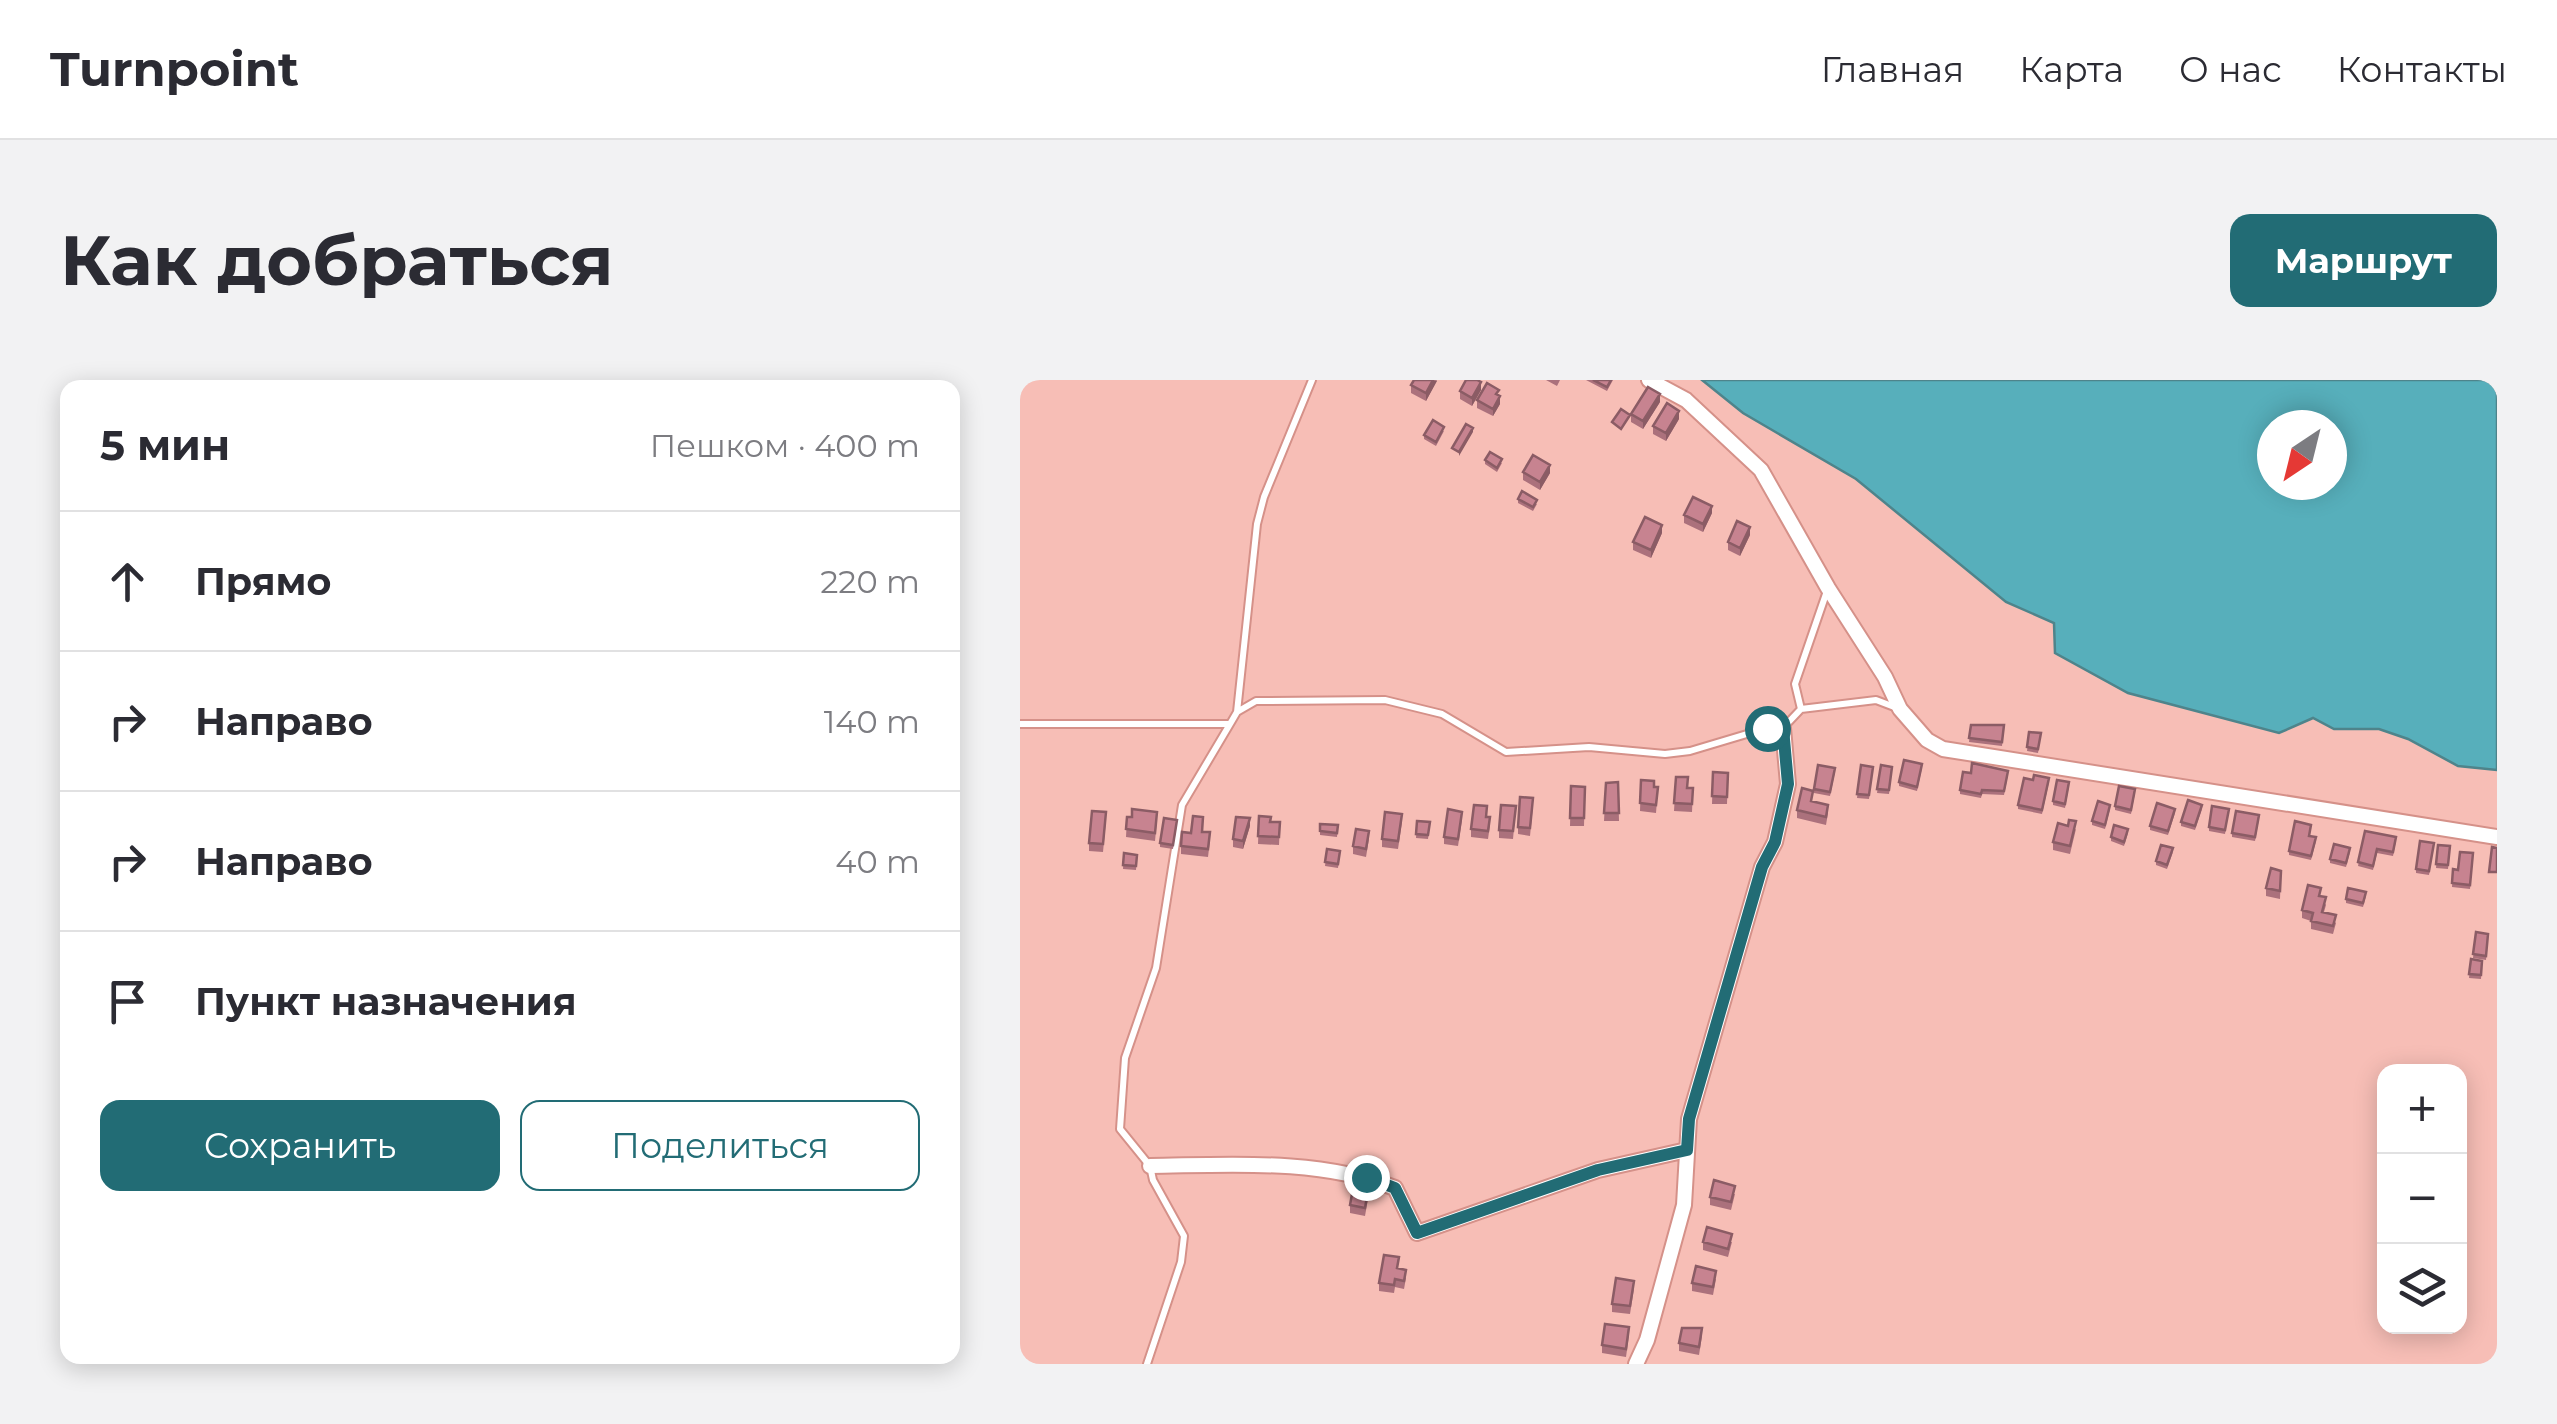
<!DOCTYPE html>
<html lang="ru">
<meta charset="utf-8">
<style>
:root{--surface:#fff;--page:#f2f2f3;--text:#2b2b33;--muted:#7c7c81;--line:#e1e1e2;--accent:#226c75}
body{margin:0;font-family:Montserrat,sans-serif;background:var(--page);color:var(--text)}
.controls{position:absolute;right:30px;bottom:30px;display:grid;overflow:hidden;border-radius:20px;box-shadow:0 5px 25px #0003}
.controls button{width:90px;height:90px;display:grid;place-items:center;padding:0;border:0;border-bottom:2px solid var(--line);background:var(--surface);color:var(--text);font:50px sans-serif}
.compass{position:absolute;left:1237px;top:30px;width:90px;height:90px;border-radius:50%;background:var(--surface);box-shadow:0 5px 25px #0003;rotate:215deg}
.stop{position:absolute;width:30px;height:30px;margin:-22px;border:8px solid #226c75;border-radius:50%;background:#fff}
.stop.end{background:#226c75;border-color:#fff;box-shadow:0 2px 10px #0008}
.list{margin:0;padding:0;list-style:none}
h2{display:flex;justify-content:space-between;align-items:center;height:130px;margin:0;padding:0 40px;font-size:42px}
h2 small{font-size:32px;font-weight:400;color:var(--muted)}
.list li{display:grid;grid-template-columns:65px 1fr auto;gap:30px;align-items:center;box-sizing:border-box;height:140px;padding:0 40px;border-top:2px solid var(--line)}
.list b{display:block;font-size:38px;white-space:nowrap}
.list em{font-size:32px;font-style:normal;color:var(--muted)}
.actions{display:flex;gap:20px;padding:30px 40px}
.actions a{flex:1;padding:22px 0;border:2px solid var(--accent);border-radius:20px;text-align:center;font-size:35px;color:var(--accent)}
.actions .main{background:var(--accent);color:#fff}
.icon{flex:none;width:55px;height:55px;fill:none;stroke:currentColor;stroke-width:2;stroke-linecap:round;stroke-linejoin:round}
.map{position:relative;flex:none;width:1477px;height:984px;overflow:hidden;border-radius:20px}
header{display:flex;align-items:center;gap:60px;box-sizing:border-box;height:140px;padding:0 50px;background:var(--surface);border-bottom:2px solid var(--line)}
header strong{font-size:48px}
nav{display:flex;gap:55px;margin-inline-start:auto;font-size:35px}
.intro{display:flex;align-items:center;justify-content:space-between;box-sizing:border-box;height:240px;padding:0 60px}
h1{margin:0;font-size:70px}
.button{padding:25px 45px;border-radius:20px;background:var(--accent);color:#fff;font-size:35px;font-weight:700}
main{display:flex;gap:60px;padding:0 60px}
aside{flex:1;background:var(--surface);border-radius:20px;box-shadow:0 5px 25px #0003}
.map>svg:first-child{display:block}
</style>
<header>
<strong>Turnpoint</strong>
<nav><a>Главная</a><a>Карта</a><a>О нас</a><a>Контакты</a></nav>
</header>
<div class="intro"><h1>Как добраться</h1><a class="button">Маршрут</a></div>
<main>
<aside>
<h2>5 мин<small>Пешком · 400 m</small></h2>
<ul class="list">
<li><svg class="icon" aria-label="ahead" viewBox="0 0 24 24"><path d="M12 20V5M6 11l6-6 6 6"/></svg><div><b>Прямо</b></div><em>220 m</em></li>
<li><svg class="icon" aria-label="right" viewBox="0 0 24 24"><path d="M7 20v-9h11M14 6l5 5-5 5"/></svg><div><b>Направо</b></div><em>140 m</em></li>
<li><svg class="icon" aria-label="right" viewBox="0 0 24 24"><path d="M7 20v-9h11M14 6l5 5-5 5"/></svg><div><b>Направо</b></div><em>40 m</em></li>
<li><svg class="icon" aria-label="arrive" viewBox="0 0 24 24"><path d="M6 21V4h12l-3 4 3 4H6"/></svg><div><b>Пункт назначения</b></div></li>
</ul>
<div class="actions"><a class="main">Сохранить</a><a>Поделиться</a></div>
</aside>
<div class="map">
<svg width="1477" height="984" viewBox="0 0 1477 984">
<rect width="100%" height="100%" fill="#f7beb6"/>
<path fill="#57afbb" stroke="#4e848b" stroke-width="2.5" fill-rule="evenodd" d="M 682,0 L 1477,0 L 1477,390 L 1438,386 L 1388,359 L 1359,349 L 1314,349 L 1293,338 L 1259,353 L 1108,313 L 1035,273 L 1034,243 L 986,222 L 836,99 L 723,33 ZM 1252,45 L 1312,45 L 1312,105 L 1252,105 Z"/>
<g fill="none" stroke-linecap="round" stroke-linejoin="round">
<defs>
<path id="service" d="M 781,329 L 775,304 L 807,211
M 217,332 L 237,144 L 244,117 L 292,0
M 0,344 L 210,344 L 217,332 L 236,321 L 365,320 L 422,334 L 486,372 L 569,367 L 645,374 L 670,371 L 747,348 L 763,348 L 781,329 L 856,320 L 877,328
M 127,984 L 161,882 L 164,856 L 133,800 L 130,786 L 100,749 L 105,678 L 136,588 L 162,425 L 210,344"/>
<path id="minor" d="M 629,0 L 666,20 L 741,90 L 808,208 L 865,297 L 880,329 L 907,360 L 923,369 L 1477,457
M 130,786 C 210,785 298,778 375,808 L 397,853 L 578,790 L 667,770
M 616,984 L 627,960 L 664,825 L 669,739 L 742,487 L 755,462 L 768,404 L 763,348"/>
</defs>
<use href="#service" stroke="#d59189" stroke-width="10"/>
<use href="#minor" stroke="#d59189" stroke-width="18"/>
<use href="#service" stroke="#fff" stroke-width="6"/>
<use href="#minor" stroke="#fff" stroke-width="14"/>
</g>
<path fill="#ab717c" d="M 417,0 L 406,21 L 391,13 L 391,5 Z
M 526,0 L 540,0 L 537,6 Z
M 566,0 L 593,0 L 587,11 Z
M 461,10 L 452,26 L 440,19 L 440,11 Z
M 479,15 L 480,24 L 473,36 L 457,28 L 457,20 Z
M 640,22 L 623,49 L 611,42 L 611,34 Z
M 659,39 L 646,61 L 633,54 L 633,46 Z
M 424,51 L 416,66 L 404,59 L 404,55 Z
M 465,80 L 482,83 L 477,92 L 465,84 Z
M 503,92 L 530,93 L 520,110 L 503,100 Z
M 498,119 L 517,124 L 513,131 L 498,123 Z
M 692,133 L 683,152 L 664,143 L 664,135 Z
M 642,153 L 631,178 L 613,170 L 613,162 Z
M 730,155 L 720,176 L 708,170 L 708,162 Z
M 951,345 L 984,345 L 982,366 L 949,362 Z
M 1009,352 L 1021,353 L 1018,373 L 1007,371 Z
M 841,385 L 853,387 L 849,419 L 837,418 Z
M 861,385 L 872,387 L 869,414 L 857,413 Z
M 902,388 L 897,411 L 879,406 L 879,402 Z
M 693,392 L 708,393 L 707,424 L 692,424 Z
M 815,392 L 810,416 L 794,413 L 794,409 Z
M 988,395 L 984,415 L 962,414 L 961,418 L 940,414 L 940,410 Z
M 656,397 L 668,408 L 673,408 L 672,432 L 654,431 Z
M 621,400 L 638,407 L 636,433 L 620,431 Z
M 598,402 L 599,441 L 584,441 L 586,403 Z
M 1029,402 L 1022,434 L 998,429 L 998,425 Z
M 551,406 L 565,407 L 564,446 L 550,446 Z
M 1049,406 L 1045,428 L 1033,425 L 1033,421 Z
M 1115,413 L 1111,434 L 1095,430 L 1095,426 Z
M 793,421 L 808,433 L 806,445 L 777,438 L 777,430 Z
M 496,426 L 493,459 L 479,458 L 479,450 Z
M 513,426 L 510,456 L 498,454 L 498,447 Z
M 1090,429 L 1085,449 L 1072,445 L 1072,441 Z
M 1182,429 L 1175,450 L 1161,446 L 1161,442 Z
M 1209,429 L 1205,454 L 1189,451 L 1189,447 Z
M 1155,433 L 1148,455 L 1130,450 L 1130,446 Z
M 239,436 L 250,442 L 260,442 L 259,465 L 238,464 Z
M 107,437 L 137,440 L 135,461 L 106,457 Z
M 1239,439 L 1235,461 L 1212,457 L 1212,453 Z
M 86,440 L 83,472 L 69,471 L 69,463 Z
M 442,440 L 438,466 L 424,464 L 424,457 Z
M 397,441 L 410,442 L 408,459 L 396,458 Z
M 382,442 L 378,469 L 362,467 L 362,459 Z
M 157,444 L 153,469 L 140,467 L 140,463 Z
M 300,444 L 318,445 L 317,457 L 300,455 Z
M 470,445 L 468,459 L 451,457 L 451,449 Z
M 230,446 L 223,469 L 213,467 L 213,459 Z
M 1056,449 L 1050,474 L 1033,470 L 1033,462 Z
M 1291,449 L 1289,456 L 1296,461 L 1291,480 L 1269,475 L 1269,471 Z
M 1345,451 L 1376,461 L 1373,476 L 1357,473 L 1353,490 L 1338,486 Z
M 183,452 L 190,460 L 188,477 L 161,474 L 161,466 L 171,453 Z
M 1108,453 L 1104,466 L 1091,461 L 1091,457 Z
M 349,459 L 346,477 L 333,474 L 333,466 Z
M 1414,463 L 1409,495 L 1396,493 L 1396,489 Z
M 1418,465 L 1430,466 L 1428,489 L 1416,488 Z
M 307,469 L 320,471 L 318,488 L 305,486 Z
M 1153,472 L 1147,489 L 1136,485 L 1136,481 Z
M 1330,472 L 1326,487 L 1310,483 L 1310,479 Z
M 104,473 L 117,475 L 116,490 L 103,489 Z
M 1453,473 L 1450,509 L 1432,507 L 1433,489 L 1438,490 Z
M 1261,491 L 1260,519 L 1246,516 L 1246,508 Z
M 1301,516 L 1306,525 L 1304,532 L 1316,543 L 1313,554 L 1291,549 L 1291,541 L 1282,538 L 1282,530 Z
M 1346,516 L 1343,527 L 1326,523 L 1326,519 Z
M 1456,552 L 1468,554 L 1466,580 L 1453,578 Z
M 1451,579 L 1462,581 L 1461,599 L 1449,598 Z
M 349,813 L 345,836 L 330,833 L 330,825 Z
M 715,814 L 711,830 L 690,825 L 690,817 Z
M 683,862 L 712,862 L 708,877 L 683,870 Z
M 378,888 L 386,898 L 384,909 L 375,907 L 374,913 L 359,911 L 359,903 Z
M 696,899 L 693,915 L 672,911 L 672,903 Z
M 614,909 L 610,934 L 592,932 L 592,924 Z
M 609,955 L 606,977 L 582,973 L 582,965 Z
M 682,956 L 679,975 L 659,971 L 659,963 Z"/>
<path fill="#8b5c65" d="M 413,0 L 417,1 L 406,21 L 406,13 Z
M 461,2 L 461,10 L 452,26 L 452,18 Z
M 640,14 L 640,22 L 623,49 L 623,41 Z
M 480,16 L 480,24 L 473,36 L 473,29 Z
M 659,31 L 659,39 L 646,61 L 646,53 Z
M 453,48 L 453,52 L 439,76 L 439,72 Z
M 530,85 L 530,93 L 520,110 L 520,102 Z
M 692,126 L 692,133 L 683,152 L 683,144 Z
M 642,145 L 642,153 L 631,178 L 631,170 Z
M 730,147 L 730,155 L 720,176 L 720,168 Z
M 230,438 L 230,446 L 223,469 L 223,461 Z"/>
<path fill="#c78390" stroke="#8b5c65" stroke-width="2.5" d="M 394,0 L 413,0 L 406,13 L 391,5 Z
M 446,0 L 457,0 L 461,2 L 452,18 L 440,11 Z
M 573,0 L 591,0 L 587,7 Z
M 467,3 L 479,10 L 476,14 L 480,16 L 473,29 L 457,20 Z
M 628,7 L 640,14 L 623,41 L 611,34 Z
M 647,23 L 659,31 L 646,53 L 633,46 Z
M 601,29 L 610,35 L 601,49 L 592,42 Z
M 413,40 L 424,47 L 416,62 L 404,55 Z
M 446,44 L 453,48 L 439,72 L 432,68 Z
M 470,72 L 482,79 L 477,88 L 465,80 Z
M 513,75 L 530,85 L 520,102 L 503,92 Z
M 502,111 L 517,120 L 513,127 L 498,119 Z
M 673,117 L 692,126 L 683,144 L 664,135 Z
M 625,137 L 642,145 L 631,170 L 613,162 Z
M 717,141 L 730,147 L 720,168 L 708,162 Z
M 951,345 L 984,345 L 982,362 L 949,358 Z
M 1009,352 L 1021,353 L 1018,369 L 1007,367 Z
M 884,380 L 902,384 L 897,407 L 879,402 Z
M 952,383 L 988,391 L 984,411 L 962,410 L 961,414 L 940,410 L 943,392 L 951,393 Z
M 798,385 L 815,388 L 810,412 L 794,409 Z
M 841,385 L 853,387 L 849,415 L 837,414 Z
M 861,385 L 872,387 L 869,410 L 857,409 Z
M 693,392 L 708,393 L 707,417 L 692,416 Z
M 1014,395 L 1029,398 L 1022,430 L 998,425 L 1004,398 L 1013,400 Z
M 656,397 L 668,397 L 667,408 L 673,408 L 672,424 L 654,423 Z
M 621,400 L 634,401 L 634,407 L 638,407 L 636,425 L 620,423 Z
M 1037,400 L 1049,402 L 1045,424 L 1033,421 Z
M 598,402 L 599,433 L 584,433 L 586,403 Z
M 551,406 L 565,407 L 564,438 L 550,438 Z
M 1099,406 L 1115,409 L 1111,430 L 1095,426 Z
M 782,408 L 793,411 L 791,421 L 808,425 L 806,437 L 777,430 Z
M 500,417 L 513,418 L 510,448 L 498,447 Z
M 1168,420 L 1182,425 L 1175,446 L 1161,442 Z
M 1078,421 L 1090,425 L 1085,445 L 1072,441 Z
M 1137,423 L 1155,429 L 1148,451 L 1130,446 Z
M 454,425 L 467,426 L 466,437 L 470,437 L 468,451 L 451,449 Z
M 481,425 L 496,426 L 493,451 L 479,450 Z
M 1192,426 L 1209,429 L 1205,450 L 1189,447 Z
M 112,429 L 137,432 L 135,453 L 106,449 L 107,437 L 112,437 Z
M 428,429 L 442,432 L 438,459 L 424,457 Z
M 72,431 L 86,432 L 83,464 L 69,463 Z
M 1216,431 L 1239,435 L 1235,457 L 1212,453 Z
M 365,432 L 382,434 L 378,461 L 362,459 Z
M 173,436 L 183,437 L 182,452 L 190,452 L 188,469 L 161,466 L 162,452 L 171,453 Z
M 239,436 L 251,437 L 250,442 L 260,442 L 259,457 L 238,456 Z
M 216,437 L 230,438 L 223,461 L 213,459 Z
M 144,438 L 157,440 L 153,465 L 140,463 Z
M 1049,440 L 1056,441 L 1050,466 L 1033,462 L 1038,443 L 1048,446 Z
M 397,441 L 410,442 L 408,455 L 396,454 Z
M 1275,441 L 1291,445 L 1289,456 L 1296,457 L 1291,476 L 1269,471 Z
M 300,444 L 318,445 L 317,453 L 300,451 Z
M 1094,445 L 1108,449 L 1104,462 L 1091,457 Z
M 336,449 L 349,451 L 346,469 L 333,466 Z
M 1345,451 L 1376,457 L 1373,472 L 1357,469 L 1353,486 L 1338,482 Z
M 1400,461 L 1414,463 L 1409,491 L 1396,489 Z
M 1314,464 L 1330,468 L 1326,483 L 1310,479 Z
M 1141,465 L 1153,468 L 1147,485 L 1136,481 Z
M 1418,465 L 1430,466 L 1428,485 L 1416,484 Z
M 1472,467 L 1477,468 L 1477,492 L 1469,492 Z
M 307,469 L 320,471 L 318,484 L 305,482 Z
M 1440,472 L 1453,473 L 1450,505 L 1432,503 L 1433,489 L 1438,490 Z
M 104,473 L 117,475 L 116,486 L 103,485 Z
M 1251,488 L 1261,491 L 1260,511 L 1246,508 Z
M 1288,505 L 1301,508 L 1299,516 L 1306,517 L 1302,532 L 1316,535 L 1313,546 L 1291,541 L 1293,533 L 1282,530 Z
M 1328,508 L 1346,512 L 1343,523 L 1326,519 Z
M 1456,552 L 1468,554 L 1466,576 L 1453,574 Z
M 1451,579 L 1462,581 L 1461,595 L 1449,594 Z
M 694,800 L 715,806 L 711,822 L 690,817 Z
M 334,803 L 349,805 L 345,828 L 330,825 Z
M 687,847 L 712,854 L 708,869 L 683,862 Z
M 364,875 L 379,877 L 377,888 L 386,890 L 384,901 L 375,899 L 374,905 L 359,903 Z
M 676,886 L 696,891 L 693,907 L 672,903 Z
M 596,898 L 614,901 L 610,926 L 592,924 Z
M 585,944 L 609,947 L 606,969 L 582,965 Z
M 662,948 L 682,948 L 679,967 L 659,963 Z"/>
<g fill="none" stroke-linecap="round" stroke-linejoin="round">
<path stroke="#226c75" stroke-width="12" d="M 346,797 L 375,808 L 397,853 L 578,790 L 667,770 L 669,739 L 742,487 L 755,462 L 768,404 L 763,348 L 747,348"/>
</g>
</svg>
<div class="controls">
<button>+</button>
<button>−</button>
<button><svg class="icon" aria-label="layers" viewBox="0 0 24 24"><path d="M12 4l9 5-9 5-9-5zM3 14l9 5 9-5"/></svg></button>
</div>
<svg class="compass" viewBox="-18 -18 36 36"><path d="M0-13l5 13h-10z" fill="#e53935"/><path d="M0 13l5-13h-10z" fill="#7c7c81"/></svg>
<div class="stop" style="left:747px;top:348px"></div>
<div class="stop end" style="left:346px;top:797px"></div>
</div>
</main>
